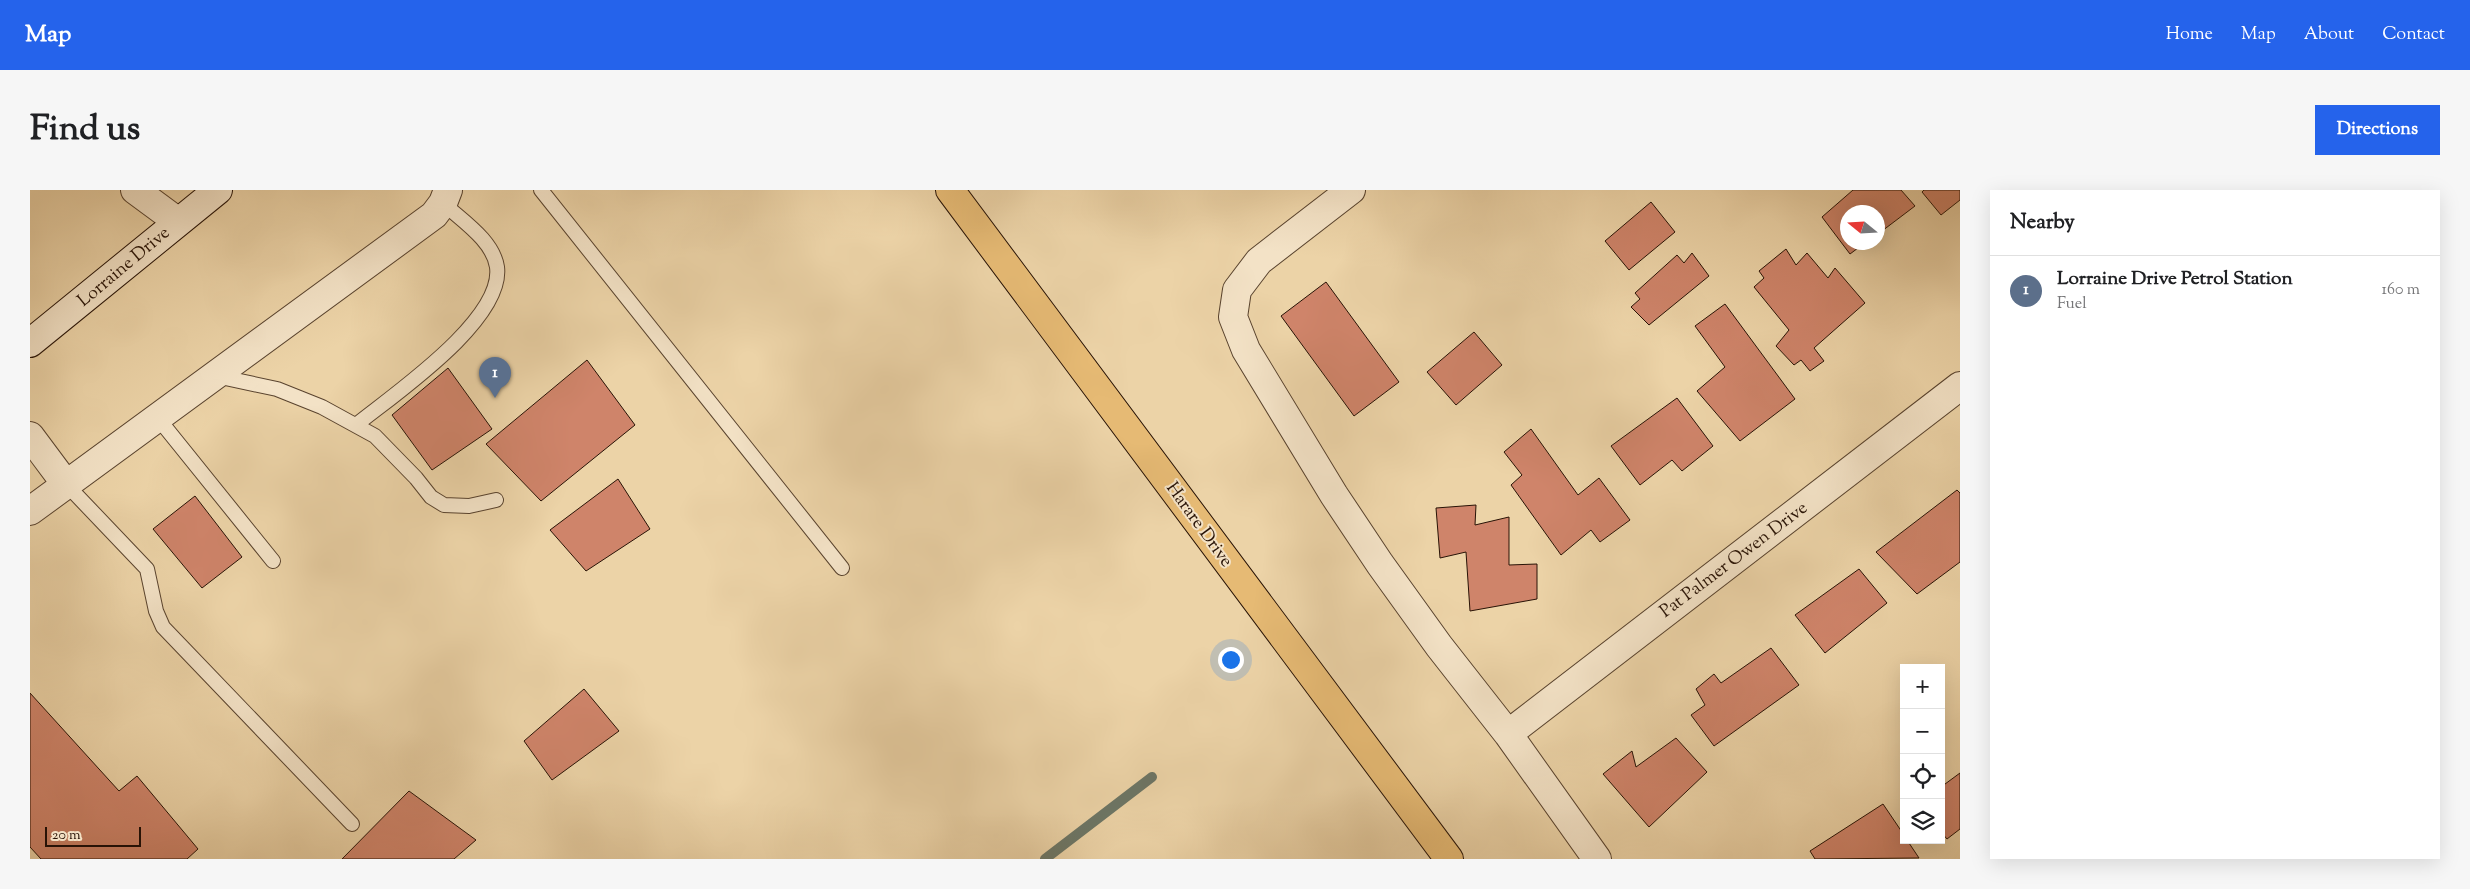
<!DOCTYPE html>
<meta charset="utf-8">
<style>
:root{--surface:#fff;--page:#f6f6f6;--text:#202124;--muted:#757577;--line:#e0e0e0;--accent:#2563eb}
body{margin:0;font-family:"Sorts Mill Goudy",serif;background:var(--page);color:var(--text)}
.controls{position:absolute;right:15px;bottom:15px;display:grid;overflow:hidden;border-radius:0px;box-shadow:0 5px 20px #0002}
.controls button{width:45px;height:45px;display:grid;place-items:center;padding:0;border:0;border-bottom:1px solid var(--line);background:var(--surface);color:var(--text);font:25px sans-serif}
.compass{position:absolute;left:1810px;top:15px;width:45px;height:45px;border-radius:50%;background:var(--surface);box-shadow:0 5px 20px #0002;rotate:288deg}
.scale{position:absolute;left:15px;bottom:12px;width:96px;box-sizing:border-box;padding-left:5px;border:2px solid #281306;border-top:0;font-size:14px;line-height:18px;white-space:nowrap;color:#281306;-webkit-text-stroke:4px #f3e2c6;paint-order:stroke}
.you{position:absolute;left:1200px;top:469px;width:18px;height:18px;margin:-12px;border:4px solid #fff;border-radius:50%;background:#1a73e8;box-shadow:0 0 0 8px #1a73e833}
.badge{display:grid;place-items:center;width:32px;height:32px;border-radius:50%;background:var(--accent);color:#fff;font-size:16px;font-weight:700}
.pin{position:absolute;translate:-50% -41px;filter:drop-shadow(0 1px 2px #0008)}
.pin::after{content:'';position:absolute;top:26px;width:18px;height:15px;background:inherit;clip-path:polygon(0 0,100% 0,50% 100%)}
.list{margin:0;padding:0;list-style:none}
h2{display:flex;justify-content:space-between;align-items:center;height:65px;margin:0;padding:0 20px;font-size:21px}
h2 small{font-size:16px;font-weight:400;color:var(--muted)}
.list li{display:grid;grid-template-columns:32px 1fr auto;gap:15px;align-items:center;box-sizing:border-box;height:70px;padding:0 20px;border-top:1px solid var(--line)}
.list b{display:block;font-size:19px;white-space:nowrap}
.list p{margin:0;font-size:16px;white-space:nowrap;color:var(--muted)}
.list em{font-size:16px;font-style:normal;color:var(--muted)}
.icon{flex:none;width:28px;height:28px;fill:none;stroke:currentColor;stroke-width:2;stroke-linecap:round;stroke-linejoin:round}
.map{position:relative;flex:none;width:1930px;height:669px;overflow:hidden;border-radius:0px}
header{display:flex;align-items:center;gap:30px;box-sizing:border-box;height:70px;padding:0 25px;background:var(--accent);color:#fff}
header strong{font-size:24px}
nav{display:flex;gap:28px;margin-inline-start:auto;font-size:18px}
.intro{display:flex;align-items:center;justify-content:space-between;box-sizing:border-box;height:120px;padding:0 30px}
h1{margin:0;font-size:35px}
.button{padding:12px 22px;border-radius:0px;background:var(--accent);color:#fff;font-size:18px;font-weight:700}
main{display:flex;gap:30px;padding:0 30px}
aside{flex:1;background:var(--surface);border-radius:0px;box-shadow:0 5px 20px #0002}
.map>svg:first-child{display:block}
</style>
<header>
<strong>Map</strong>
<nav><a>Home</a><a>Map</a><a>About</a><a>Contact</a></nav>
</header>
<div class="intro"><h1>Find us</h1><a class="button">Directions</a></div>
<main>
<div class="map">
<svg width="1930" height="669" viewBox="0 0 1930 669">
<rect width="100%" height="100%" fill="#ecd3a7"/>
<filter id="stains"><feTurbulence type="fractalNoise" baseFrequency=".004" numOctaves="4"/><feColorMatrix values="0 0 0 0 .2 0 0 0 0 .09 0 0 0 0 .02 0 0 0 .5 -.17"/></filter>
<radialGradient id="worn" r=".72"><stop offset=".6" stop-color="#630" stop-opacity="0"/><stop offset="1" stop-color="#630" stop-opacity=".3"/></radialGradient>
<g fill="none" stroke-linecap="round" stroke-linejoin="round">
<path stroke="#6c7666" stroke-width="10" d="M 1015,669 L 1122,587"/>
</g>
<path fill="#cf846a" stroke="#281306" d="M 1823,0 L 1871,0 L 1885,16 L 1848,44 L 1848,22 L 1818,22 L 1818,52 L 1836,52 L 1820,64 L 1792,27 Z
M 1894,0 L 1930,0 L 1930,10 L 1911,25 L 1892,2 Z
M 1621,12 L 1645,42 L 1599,80 L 1575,51 Z
M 1756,59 L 1766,75 L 1777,63 L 1798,88 L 1805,78 L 1835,113 L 1784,158 L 1794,171 L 1780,181 L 1771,170 L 1764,175 L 1746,156 L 1759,140 L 1724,97 L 1734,88 L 1729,81 Z
M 1662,63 L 1679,86 L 1619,135 L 1601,117 L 1610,109 L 1605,103 L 1647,65 L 1654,73 Z
M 1296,92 L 1369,192 L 1324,226 L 1251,126 Z
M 1695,114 L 1765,209 L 1710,251 L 1667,201 L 1695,177 L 1665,136 Z
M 1444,142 L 1472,175 L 1426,215 L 1397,182 Z
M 557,170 L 605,235 L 511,311 L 456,254 Z
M 418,178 L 462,239 L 402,280 L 362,225 Z
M 1647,208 L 1683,256 L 1652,281 L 1642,270 L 1610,295 L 1581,256 Z
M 1501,239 L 1548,305 L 1569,288 L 1600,330 L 1570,352 L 1561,340 L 1531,365 L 1481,295 L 1492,285 L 1474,262 Z
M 588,289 L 620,339 L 556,381 L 520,340 Z
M 1927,300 L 1930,303 L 1930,372 L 1887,404 L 1846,362 Z
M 165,306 L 212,367 L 172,398 L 123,339 Z
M 1446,315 L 1445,335 L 1479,327 L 1479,375 L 1507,374 L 1507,409 L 1440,421 L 1436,362 L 1410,368 L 1406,318 Z
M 1829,379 L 1857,413 L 1795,463 L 1765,425 Z
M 1741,458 L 1769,495 L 1684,556 L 1661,525 L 1675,515 L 1666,499 L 1684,484 L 1691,493 Z
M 554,499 L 589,541 L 522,590 L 494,551 Z
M 0,503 L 89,601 L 107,586 L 168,659 L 157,669 L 11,669 L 0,657 Z
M 1646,548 L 1677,582 L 1619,637 L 1573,584 L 1602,561 L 1606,577 Z
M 1930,583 L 1930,639 L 1917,649 L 1911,642 L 1911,597 Z
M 379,601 L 446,650 L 424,669 L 312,669 Z
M 1853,614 L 1874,645 L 1874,650 L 1877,650 L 1889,668 L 1785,669 L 1780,661 Z"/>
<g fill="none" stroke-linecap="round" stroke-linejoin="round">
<defs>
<path id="lane" d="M 511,0 L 812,378
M 186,186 L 247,199 L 292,217 L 345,246 L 386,288 L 401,307 L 414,315 L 439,316 L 466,310
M 127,227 L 243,371
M 326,235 C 363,205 474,130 467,77 C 463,50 431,30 413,13
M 35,293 L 117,379 L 126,421 L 133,437 L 322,634"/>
<path id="street" d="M 105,0 L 147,31
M 1321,0 L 1229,71 L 1207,100 L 1203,127 L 1216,160 L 1304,305 L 1350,374 L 1409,456 L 1478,544 L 1567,669
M 0,246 L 35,293
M 0,321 L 404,25 L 413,13 L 418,0
M 1478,544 L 1930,196"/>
<path id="secondary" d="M 0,153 L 188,0"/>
<path id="primary" d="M 920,0 C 1088,222 1253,446 1419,669"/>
</defs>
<use href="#lane" stroke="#59432e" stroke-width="16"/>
<use href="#street" stroke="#59432e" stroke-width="30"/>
<use href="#secondary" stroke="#281306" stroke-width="30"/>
<use href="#primary" stroke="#281306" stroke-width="30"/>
<use href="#lane" stroke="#f3e2c6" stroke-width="14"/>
<use href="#street" stroke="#f3e2c6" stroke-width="28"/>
<use href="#secondary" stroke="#f3e2c6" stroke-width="28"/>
<use href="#primary" stroke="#e6ba74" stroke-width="28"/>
</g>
<g text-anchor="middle" stroke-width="4" stroke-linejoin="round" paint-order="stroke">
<g font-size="18" fill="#281306" stroke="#f3e2c6">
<text transform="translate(93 76) rotate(-40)" y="6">Lorraine Drive</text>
<text transform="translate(1170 334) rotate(54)" y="6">Harare Drive</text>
<text transform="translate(1703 369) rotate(-37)" y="6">Pat Palmer Owen Drive</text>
</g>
</g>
<rect width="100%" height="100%" filter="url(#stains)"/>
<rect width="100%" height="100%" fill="url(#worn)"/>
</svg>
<div class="controls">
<button>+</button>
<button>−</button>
<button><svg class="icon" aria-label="locate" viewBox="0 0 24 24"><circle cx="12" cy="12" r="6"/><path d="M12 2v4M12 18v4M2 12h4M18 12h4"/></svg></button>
<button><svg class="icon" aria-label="layers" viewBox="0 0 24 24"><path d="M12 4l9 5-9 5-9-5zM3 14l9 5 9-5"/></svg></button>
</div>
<svg class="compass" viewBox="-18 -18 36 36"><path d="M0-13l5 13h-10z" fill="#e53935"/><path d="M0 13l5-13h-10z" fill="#757577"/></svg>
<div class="scale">20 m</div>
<div class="you"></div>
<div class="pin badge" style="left:465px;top:208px;background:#5c6f8a">1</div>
</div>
<aside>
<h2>Nearby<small></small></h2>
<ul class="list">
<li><span class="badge" style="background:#5c6f8a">1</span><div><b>Lorraine Drive Petrol Station</b><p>Fuel</p></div><em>160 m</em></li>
</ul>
</aside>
</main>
